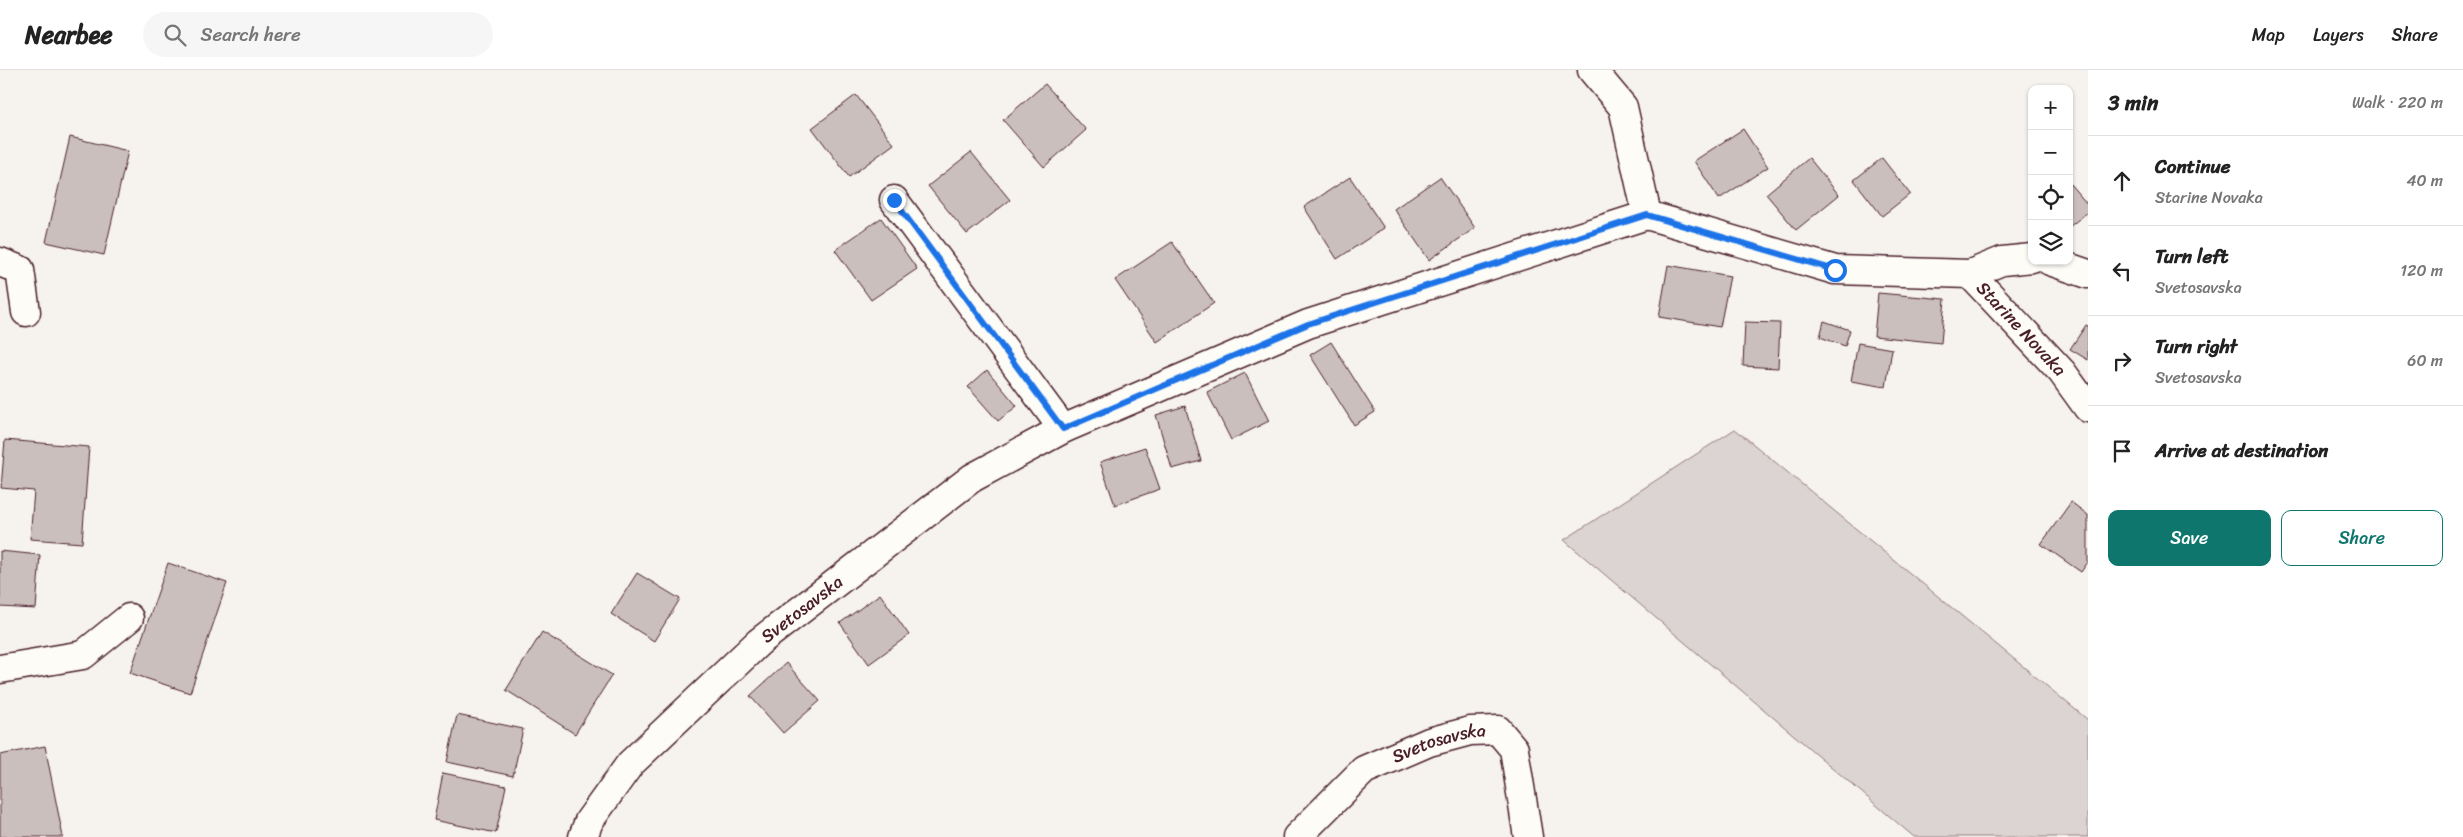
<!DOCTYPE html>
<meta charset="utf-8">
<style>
:root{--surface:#fff;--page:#f6f6f6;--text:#222;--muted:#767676;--line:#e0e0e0;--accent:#0f766e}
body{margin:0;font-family:Sriracha,sans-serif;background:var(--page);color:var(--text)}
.controls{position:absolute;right:15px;top:15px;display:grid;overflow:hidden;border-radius:10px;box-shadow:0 1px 4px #0004}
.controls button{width:45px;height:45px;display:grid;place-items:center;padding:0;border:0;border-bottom:1px solid var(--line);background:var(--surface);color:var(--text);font:25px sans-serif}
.stop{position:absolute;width:15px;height:15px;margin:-11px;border:4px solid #1a73e8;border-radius:50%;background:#fff}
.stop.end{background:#1a73e8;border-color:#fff;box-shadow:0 1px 5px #0008}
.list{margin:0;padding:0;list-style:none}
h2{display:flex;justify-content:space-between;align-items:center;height:65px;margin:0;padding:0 20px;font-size:21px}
h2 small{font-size:16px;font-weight:400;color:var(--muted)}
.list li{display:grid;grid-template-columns:32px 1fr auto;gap:15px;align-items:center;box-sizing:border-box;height:90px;padding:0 20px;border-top:1px solid var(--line)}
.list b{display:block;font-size:19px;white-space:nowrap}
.list p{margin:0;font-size:16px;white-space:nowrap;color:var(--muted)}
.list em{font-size:16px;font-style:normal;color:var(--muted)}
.actions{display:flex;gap:10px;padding:15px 20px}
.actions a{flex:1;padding:11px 0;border:1px solid var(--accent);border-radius:10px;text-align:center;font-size:18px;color:var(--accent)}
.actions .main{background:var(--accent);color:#fff}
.icon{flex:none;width:28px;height:28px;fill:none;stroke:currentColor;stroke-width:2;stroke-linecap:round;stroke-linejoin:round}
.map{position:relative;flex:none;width:2088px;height:767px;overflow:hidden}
header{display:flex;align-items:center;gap:30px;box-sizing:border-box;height:70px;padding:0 25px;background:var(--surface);border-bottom:1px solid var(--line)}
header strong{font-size:24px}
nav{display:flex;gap:28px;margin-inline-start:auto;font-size:18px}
.search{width:350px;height:45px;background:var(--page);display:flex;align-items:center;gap:12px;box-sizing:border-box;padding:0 18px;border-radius:28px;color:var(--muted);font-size:19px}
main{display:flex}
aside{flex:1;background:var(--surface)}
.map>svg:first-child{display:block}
</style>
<header>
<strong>Nearbee</strong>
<div class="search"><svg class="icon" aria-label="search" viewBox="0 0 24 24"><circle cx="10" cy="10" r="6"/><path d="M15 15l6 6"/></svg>Search here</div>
<nav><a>Map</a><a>Layers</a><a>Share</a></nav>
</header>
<main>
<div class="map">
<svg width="2088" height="767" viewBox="0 0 2088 767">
<rect width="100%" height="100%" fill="#f6f3ef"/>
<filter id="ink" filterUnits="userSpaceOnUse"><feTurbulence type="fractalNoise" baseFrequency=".02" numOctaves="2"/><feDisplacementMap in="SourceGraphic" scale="10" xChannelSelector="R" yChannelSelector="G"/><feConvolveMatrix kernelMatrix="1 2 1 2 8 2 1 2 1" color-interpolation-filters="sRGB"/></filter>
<g filter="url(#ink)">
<path fill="#dcd4d2" stroke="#937a7e" d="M 1735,359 L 2088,650 L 2088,767 L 1914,767 L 1564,470 Z"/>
<path fill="#cbbfbe" stroke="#4a1f2b" d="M 1045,14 L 1086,60 L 1044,97 L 1003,50 Z
M 856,25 L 894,74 L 849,107 L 812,58 Z
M 1743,59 L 1768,97 L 1719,129 L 1694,91 Z
M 70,67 L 128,81 L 104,185 L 46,172 Z
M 971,82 L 1010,130 L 967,164 L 928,116 Z
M 1809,88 L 1839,125 L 1796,160 L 1766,124 Z
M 1882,88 L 1910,124 L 1882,146 L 1854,110 Z
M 1350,107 L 1384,158 L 1337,189 L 1304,137 Z
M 1440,107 L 1475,158 L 1429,190 L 1394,139 Z
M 2069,113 L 2088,135 L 2088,142 L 2069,157 Z
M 881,148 L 917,199 L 871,230 L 835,180 Z
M 1172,172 L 1214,233 L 1157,272 L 1115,210 Z
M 1668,195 L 1730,206 L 1720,257 L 1659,247 Z
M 1878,223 L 1945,229 L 1941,273 L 1874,266 Z
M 1824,251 L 1850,260 L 1845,276 L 1820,267 Z
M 1745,252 L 1780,253 L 1778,298 L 1743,296 Z
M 2086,255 L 2088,256 L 2088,290 L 2070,279 Z
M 1331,272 L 1375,342 L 1354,355 L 1310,285 Z
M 1858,273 L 1892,279 L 1886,317 L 1851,311 Z
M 987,300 L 1017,336 L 998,351 L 968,317 Z
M 1245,303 L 1269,351 L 1231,370 L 1207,322 Z
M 1185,336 L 1201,391 L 1172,399 L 1156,345 Z
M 5,370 L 89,377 L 82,473 L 30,469 L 34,421 L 1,418 Z
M 1145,377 L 1160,419 L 1115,435 L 1100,392 Z
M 2071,432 L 2088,445 L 2088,492 L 2081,502 L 2041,474 Z
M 0,481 L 40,485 L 36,539 L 0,537 Z
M 168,493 L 227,513 L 190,623 L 130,603 Z
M 637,503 L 680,529 L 654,571 L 611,544 Z
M 880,524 L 909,565 L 869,594 L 840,553 Z
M 542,562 L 612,605 L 575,664 L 506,620 Z
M 786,593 L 820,631 L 783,663 L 750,626 Z
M 457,645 L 523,659 L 513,706 L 447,692 Z
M 45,676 L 63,767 L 0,767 L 0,685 Z
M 443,703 L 506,716 L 496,763 L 434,750 Z"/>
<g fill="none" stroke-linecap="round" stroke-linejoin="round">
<defs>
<g id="minor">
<path d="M 1592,0 L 1623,37 L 1647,145"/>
<path d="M 894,130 L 1063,359"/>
<path d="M 1647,145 L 1835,200 L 1970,204 L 2002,191 L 2032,188"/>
<path d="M 2050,191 L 2088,204"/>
<path d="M 0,192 L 20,200 L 26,242"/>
<path id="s1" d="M 1970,204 L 2062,302 L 2088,338"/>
<path d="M 0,599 L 83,585 L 129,548"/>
<path id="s2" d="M 583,767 L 589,751 L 630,694 L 759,572 L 972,408 L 1063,359 L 1308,254 L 1647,145"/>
<path id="s3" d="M 1297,767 L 1364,700 L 1429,672 L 1470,661 L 1498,660 L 1514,679 L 1528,767"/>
</g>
</defs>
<use href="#minor" stroke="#4a1f2b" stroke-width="31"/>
<use href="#minor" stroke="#fdfcf7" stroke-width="28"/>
</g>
</g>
<g fill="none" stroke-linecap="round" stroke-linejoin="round" filter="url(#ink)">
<path stroke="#1a73e8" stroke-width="6" d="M 894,130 L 1063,359 L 1308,254 L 1647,145 L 1835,200"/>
</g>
<g text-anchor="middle" stroke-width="5" stroke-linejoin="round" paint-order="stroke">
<g font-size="18" fill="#4a1f2b" stroke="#fdfcf7">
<text dy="6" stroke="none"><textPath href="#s1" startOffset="75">Starine Novaka</textPath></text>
<text dy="6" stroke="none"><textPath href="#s2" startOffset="319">Svetosavska</textPath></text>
<text dy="6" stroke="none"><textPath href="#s3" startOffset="175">Svetosavska</textPath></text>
</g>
</g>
</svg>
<div class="controls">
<button>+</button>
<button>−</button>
<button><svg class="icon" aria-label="locate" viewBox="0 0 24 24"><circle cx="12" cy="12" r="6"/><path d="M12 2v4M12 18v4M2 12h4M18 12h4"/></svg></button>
<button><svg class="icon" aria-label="layers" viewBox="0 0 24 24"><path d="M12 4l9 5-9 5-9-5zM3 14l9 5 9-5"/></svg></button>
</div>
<div class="stop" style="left:1835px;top:200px"></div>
<div class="stop end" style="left:894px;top:130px"></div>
</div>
<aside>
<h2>3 min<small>Walk · 220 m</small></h2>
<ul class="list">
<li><svg class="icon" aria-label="ahead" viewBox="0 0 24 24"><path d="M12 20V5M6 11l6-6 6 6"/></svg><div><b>Continue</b><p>Starine Novaka</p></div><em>40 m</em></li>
<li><svg class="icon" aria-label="left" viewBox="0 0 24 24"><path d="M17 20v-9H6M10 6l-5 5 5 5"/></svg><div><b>Turn left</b><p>Svetosavska</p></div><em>120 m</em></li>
<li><svg class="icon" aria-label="right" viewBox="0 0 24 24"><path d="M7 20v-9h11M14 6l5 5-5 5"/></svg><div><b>Turn right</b><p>Svetosavska</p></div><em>60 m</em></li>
<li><svg class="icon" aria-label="arrive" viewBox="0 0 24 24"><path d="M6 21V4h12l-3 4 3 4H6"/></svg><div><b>Arrive at destination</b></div></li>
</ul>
<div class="actions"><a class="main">Save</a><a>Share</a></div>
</aside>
</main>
